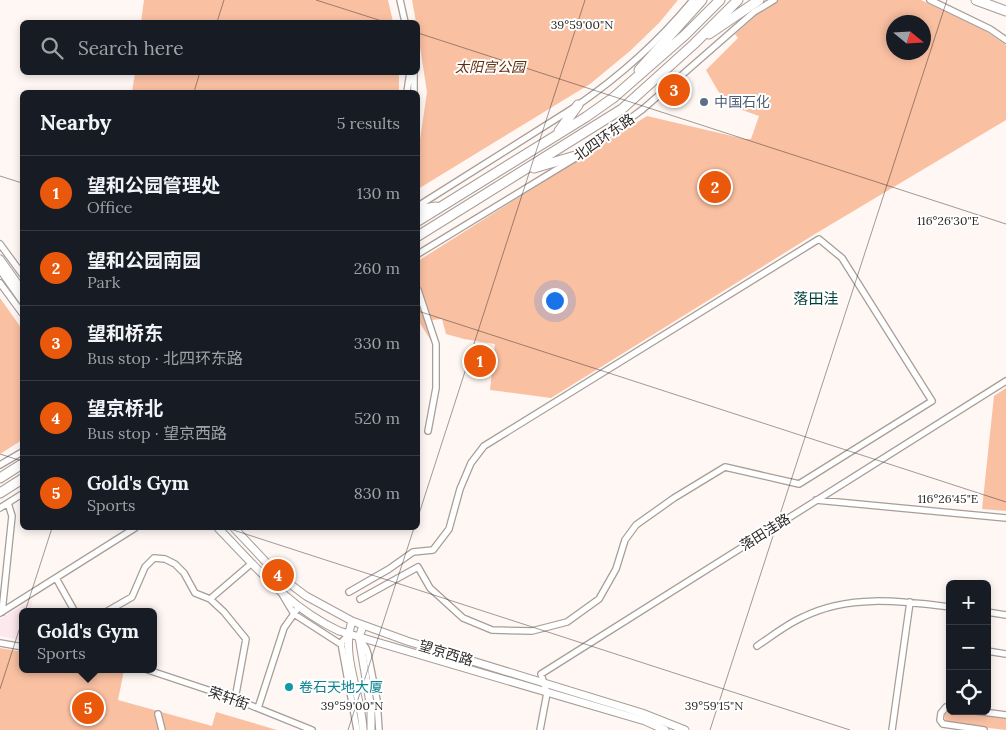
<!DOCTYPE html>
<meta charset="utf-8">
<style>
:root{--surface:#171b24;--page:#20242c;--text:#f1f3f6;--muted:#9ea1a6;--line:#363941;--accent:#ea580c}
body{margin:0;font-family:Lora,"Noto Sans SC",serif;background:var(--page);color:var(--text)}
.controls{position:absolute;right:15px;bottom:15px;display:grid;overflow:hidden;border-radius:8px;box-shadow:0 2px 8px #0003}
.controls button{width:45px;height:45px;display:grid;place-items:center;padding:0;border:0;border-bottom:1px solid var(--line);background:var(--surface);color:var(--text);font:25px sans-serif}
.compass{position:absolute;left:886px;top:15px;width:45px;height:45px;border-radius:50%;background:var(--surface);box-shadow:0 2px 8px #0003;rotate:108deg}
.you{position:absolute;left:554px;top:300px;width:18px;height:18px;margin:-12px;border:4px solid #fff;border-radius:50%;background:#1a73e8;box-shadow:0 0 0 8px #1a73e833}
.badge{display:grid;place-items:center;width:32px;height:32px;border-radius:50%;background:var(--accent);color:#fff;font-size:16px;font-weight:700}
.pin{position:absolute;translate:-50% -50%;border:2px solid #fff;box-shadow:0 1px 5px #0006}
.popup{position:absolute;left:19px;top:608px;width:138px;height:65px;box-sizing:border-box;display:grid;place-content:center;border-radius:8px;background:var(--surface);filter:drop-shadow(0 1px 4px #0005);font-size:16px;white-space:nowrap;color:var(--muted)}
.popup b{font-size:19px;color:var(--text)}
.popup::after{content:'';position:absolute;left:50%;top:100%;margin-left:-10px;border:10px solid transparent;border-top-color:var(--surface)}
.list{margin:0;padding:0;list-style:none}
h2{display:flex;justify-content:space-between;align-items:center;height:65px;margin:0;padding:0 20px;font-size:21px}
h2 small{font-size:16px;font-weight:400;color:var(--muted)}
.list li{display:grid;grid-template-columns:32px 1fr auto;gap:15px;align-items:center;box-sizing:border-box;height:75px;padding:0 20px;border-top:1px solid var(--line)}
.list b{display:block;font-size:19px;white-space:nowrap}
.list p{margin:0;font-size:16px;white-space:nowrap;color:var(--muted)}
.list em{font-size:16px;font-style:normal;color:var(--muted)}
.icon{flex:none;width:28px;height:28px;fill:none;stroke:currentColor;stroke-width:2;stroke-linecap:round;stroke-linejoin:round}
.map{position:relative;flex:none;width:1006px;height:730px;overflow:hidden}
.search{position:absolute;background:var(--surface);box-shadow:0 2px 8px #0003;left:20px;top:20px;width:400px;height:55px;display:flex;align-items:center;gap:12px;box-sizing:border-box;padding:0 18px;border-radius:8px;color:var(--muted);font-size:19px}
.panel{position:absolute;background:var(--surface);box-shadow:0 2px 8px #0003;left:20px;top:90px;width:400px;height:440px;border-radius:8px}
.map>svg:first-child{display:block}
</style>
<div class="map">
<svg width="1006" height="730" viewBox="0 0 1006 730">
<rect width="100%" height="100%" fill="#fef7f3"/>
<path fill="#fde8ee" d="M 32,600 L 31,612 L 23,612 L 23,641 L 0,636 L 0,619 Z"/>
<path fill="#fac0a2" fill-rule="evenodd" d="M 144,0 L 388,0 L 393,22 L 141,22 Z
M 412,0 L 678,0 L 659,23 L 630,51 L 590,84 L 418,189 L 418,153 L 427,92 L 418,34 L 418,22 L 416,22 Z
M 778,0 L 921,0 L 984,30 L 1006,45 L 1006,120 L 815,234 L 551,398 L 490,390 L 495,344 L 464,339 L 446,334 L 442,319 L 432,320 L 418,281 L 418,261 L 647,116 L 745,139 L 751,139 L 759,116 L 731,106 L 718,91 L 706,70 L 738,38 L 735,34 L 762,10 ZM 894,22 L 924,22 L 924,52 L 894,52 Z
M 135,73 L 399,73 L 399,92 L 132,92 Z
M 0,298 L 22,329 L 22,440 L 0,454 Z
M 418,298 L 433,344 L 418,320 Z
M 1006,388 L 1006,511 L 982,509 L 994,396 Z
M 0,648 L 23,652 L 23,669 L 124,670 L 118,700 L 212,726 L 216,712 L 277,730 L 0,730 Z
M 950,709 L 950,711 L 967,711 L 1006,718 L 1006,730 L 948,723 L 945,719 L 945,714 Z"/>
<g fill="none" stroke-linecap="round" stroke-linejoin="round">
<defs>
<path id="minor" d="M 400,0 L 405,22
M 930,0 L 990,29 L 1006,40
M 407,92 L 410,72
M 414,92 L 414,72
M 418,206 L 578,105 C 620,76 660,40 693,0
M 0,244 L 22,274
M 418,254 L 582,154 L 643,109 L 754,12 L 774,0
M 0,283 L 22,313
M 418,290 L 436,344 L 436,388 L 428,431
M 0,465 L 22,452
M 816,500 L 1006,518
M 0,508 L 22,494
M 56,578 L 75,612 L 77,612
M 349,592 L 389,569 L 413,552 L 433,550 L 449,529 L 460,489 L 471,463 L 484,446 L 819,239 L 842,258 L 932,401 L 799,484 L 725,467 L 674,498 L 636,525 L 625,540 L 616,569 L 599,599 L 567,622 L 532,631 L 492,630 L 463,618 L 430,588 L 418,567 L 360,599
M 282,594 L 294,614 L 342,645
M 210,599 L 252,563
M 2,612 L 12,516 L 8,503
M 106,612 L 132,597 L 145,567 L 154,558 L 165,559 L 175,564 L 184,573 L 195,593 L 210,599 L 224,612 L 246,639 L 235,699
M 987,612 L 1006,615
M 0,613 L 135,528
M 348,635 L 341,643 L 357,730
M 359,638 L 366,648 L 368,654 L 377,700 L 379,730
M 0,643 L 23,647
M 757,646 C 772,636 787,624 803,617 C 849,594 901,601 950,607
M 987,651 L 1006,654
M 145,669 L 235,699 L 312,730
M 258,708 L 284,628 L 298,608
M 950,708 L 946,707 L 941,713 L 940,720 L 943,724 L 984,730
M 976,711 L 1006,715
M 158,714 L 162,730
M 540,730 L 547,693 L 541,674 L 1006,381
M 892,730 L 910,602"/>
<path id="major" d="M 0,259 L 22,290
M 0,269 L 22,300
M 218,528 C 257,568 287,606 339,631 L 645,721 L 665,730
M 234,528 L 278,575 L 306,596 L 352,621 L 407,641 L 642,713 L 685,730
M 352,621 C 340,657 362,694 363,730
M 363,626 L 359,637 L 371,709 L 371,730"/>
<path id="highway" d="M 976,0 L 1006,11
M 709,34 L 759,0
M 639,70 L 702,0
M 559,131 L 578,105
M 534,168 L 582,154
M 418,210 L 436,207
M 418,221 L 586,117 L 613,98 L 685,35 L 720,0
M 418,236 L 622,109 L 694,44 L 738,0
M 0,478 L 22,464
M 0,493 L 22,479"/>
</defs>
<use href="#minor" stroke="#a89d97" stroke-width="8"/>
<use href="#major" stroke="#a89d97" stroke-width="9"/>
<use href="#highway" stroke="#a89d97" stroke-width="11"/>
<use href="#minor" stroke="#fff" stroke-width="5.5"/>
<use href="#major" stroke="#fff" stroke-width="7"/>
<use href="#highway" stroke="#fff" stroke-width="9"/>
</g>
<path fill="none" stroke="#2d2927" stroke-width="1" stroke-opacity="0.45" d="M 316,0 L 385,22M 217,22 L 224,0M 418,33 L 1006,224M 194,92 L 200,72M 0,176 L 22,183M 418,311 L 1006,502M 0,454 L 22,461M 418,517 L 585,0M 227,528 L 850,730M 0,689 L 52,528M 348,730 L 414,528M 710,730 L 947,0"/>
<circle fill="#5c6f8a" stroke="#fff" stroke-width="2" cx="704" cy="102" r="5"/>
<circle fill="#0f9aa8" stroke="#fff" stroke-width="2" cx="289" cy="687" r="5"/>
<g text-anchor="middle" stroke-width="4" stroke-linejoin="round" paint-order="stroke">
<g font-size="14" font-style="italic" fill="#632e0c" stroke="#fff">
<text x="490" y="72">太阳宫公园</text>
</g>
<g font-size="14" fill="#4e5e75" stroke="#fff" text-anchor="start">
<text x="714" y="107">中国石化</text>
</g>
<g font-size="14" fill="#2d2927" stroke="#fff">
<text transform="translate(604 137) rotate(-35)" y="5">北四环东路</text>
<text transform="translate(765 532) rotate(-32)" y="5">落田洼路</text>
<text transform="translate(446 653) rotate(17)" y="5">望京西路</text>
<text transform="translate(229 698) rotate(20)" y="5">荣轩街</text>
</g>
<g font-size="14" fill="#0d838f" stroke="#fff" text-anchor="start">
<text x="299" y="692">卷石天地大厦</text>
</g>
<g font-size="15" fill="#003f38" stroke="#fff">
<text x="816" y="304">落田洼</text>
</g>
</g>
<g font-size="12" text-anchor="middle" fill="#2d2927" stroke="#fff" stroke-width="4" stroke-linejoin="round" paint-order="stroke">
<text x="582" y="29">39°59'00"N</text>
<text x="948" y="225">116°26'30"E</text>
<text x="948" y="503">116°26'45"E</text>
<text x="352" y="710">39°59'00"N</text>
<text x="714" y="710">39°59'15"N</text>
</g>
</svg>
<div class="controls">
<button>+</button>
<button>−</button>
<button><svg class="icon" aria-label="locate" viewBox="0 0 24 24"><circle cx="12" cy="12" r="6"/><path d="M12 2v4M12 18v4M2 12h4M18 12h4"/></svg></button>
</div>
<svg class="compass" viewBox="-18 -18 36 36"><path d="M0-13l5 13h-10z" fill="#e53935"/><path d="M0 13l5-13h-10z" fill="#9ea1a6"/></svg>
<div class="you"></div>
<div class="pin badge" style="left:480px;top:361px">1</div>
<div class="pin badge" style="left:715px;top:187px">2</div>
<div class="pin badge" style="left:674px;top:90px">3</div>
<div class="pin badge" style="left:278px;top:575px">4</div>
<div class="pin badge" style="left:88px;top:708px">5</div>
<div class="popup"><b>Gold's Gym</b>Sports</div>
<div class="search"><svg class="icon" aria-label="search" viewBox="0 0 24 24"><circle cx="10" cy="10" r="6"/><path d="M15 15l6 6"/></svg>Search here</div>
<section class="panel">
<h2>Nearby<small>5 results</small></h2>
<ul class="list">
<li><span class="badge">1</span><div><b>望和公园管理处</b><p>Office</p></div><em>130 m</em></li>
<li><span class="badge">2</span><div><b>望和公园南园</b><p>Park</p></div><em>260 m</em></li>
<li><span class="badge">3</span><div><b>望和桥东</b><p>Bus stop · 北四环东路</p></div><em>330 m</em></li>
<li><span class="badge">4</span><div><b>望京桥北</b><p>Bus stop · 望京西路</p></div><em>520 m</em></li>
<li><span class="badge">5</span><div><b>Gold's Gym</b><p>Sports</p></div><em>830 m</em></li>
</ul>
</section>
</div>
